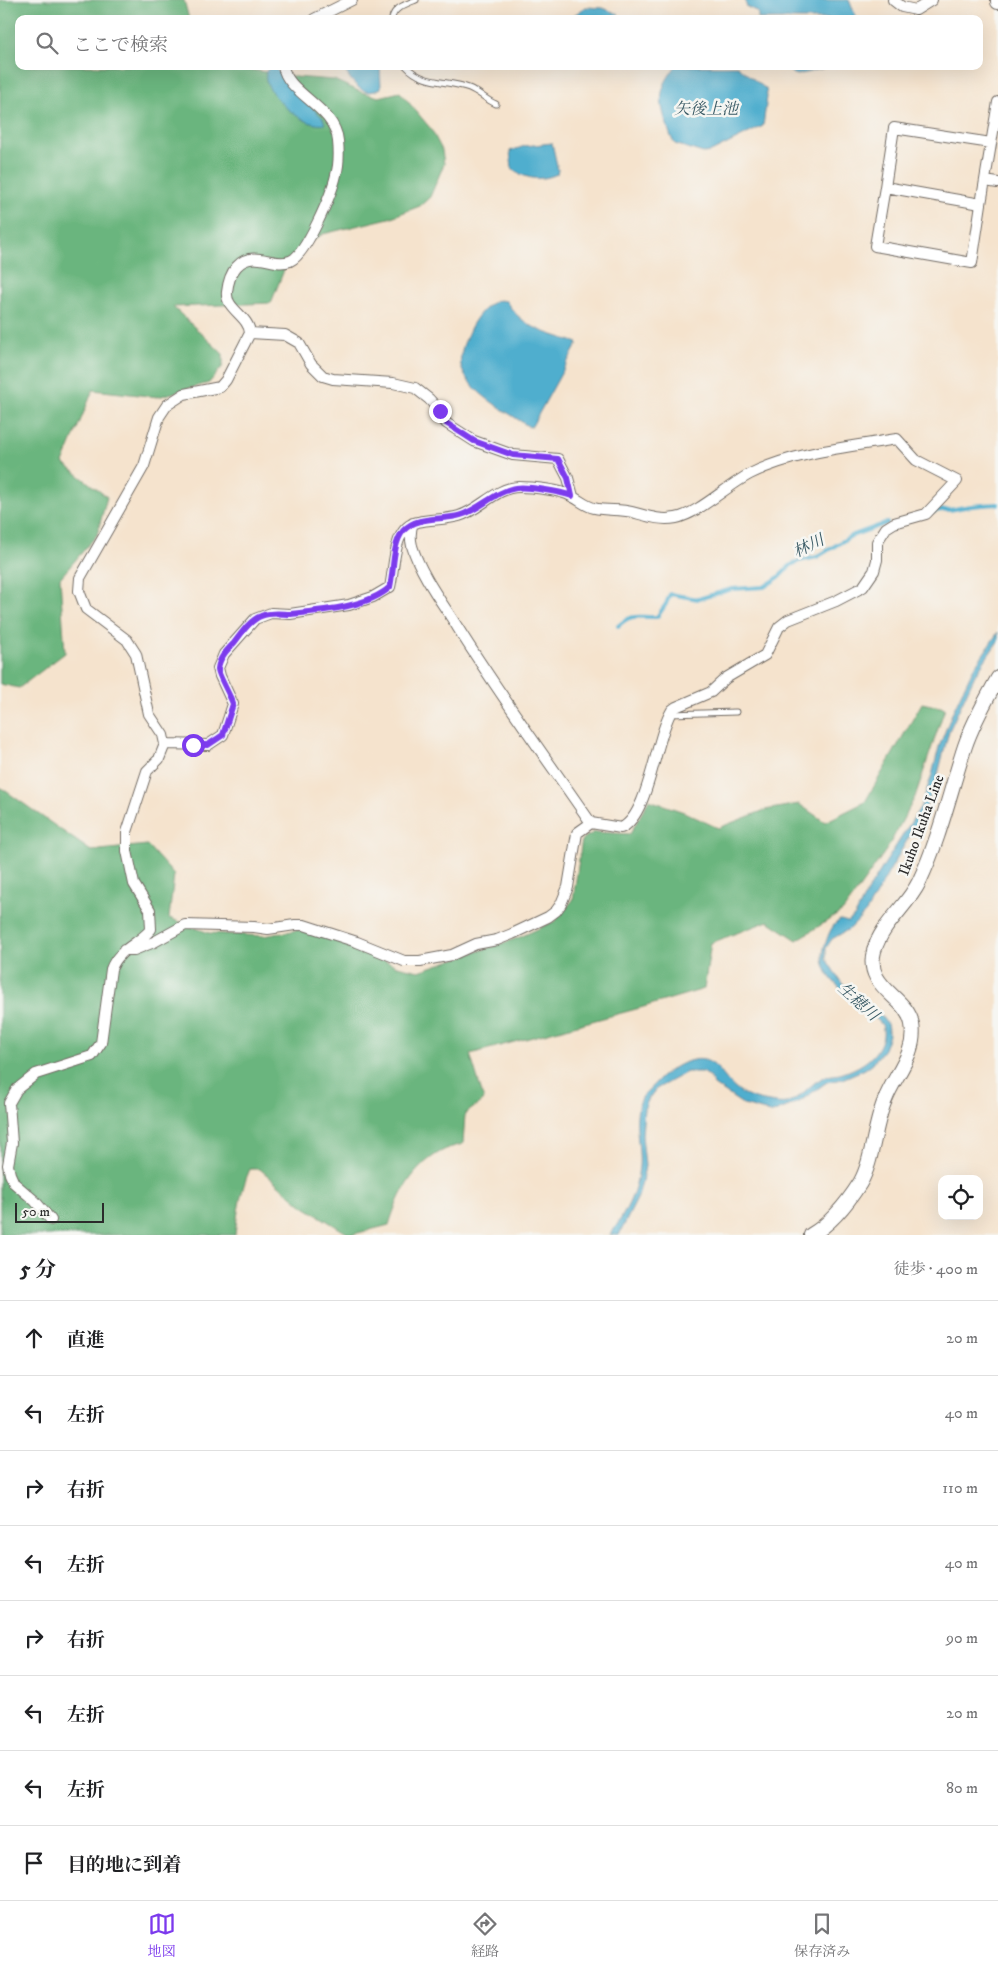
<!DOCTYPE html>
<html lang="ja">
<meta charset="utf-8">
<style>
:root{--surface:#fff;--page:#f6f6f6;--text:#202124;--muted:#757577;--line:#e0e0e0;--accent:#7c3aed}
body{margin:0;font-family:"IM FELL DW Pica","Noto Serif JP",serif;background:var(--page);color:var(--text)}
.controls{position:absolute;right:15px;bottom:15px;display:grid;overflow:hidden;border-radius:10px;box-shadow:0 5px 20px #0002}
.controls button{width:45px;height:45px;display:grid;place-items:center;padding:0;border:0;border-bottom:1px solid var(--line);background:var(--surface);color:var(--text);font:25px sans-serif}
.scale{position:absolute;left:15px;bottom:12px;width:89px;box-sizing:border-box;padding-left:5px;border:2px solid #2b2b2b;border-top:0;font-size:14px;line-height:18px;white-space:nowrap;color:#2b2b2b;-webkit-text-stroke:4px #f6f6f2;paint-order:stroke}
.stop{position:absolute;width:15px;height:15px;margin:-11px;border:4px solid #7c3aed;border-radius:50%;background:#fff}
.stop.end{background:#7c3aed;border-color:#fff;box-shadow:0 1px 5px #0008}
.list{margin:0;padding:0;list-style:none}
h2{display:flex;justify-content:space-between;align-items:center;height:65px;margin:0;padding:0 20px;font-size:21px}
h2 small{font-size:16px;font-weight:400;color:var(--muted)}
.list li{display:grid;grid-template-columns:32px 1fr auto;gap:15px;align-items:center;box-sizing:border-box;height:75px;padding:0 20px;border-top:1px solid var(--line)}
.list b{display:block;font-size:19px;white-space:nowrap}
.list em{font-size:16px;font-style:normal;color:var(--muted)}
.icon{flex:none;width:28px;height:28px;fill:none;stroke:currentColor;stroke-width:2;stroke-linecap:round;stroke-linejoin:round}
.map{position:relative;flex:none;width:998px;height:1235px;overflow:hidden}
.search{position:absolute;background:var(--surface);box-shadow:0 5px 20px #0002;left:15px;right:15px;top:15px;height:55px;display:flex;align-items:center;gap:12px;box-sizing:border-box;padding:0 18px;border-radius:10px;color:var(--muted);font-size:19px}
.sheet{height:665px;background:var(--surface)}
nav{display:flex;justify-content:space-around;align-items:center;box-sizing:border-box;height:70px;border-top:1px solid var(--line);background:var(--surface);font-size:14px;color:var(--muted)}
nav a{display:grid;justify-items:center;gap:2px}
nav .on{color:var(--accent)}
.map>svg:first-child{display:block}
</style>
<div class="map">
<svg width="998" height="1235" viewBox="0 0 998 1235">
<rect width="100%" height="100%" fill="#f6f6f2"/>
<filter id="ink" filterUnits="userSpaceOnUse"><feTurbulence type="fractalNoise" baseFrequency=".02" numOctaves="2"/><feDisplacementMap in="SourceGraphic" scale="10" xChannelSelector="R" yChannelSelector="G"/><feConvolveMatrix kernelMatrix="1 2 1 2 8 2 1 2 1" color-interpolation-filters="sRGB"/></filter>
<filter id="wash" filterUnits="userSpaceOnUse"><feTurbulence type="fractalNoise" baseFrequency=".0096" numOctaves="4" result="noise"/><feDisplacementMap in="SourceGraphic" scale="20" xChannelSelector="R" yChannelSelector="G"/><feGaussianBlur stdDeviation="1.12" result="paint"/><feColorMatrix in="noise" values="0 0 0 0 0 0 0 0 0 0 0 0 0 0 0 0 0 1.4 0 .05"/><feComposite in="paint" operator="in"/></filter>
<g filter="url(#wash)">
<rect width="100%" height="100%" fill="#f5e3cd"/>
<path fill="#6ab57e" stroke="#4a7054" d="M 0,0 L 184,0 L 189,19 L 19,19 L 19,66 L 227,66 L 296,77 L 334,80 L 361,92 L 379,97 L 400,92 L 431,129 L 442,150 L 444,164 L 430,197 L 420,206 L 389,218 L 323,234 L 300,248 L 288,260 L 271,303 L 173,307 L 223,354 L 223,366 L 209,383 L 158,397 L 93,390 L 63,463 L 107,497 L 97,535 L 60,578 L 65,653 L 19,688 L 0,684 Z
M 922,703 L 945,708 L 915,797 L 887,849 L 843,911 L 797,940 L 768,921 L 711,943 L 704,989 L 640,1008 L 470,1054 L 484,1100 L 465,1114 L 463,1144 C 455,1146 447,1148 440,1152 C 412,1168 398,1195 389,1225 L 350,1235 L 303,1206 L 260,1169 L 250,1169 C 241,1189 237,1213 235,1235 L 0,1235 L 0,787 L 91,851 L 147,845 L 174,875 L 169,918 L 209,933 L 263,936 L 298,930 L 354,946 L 397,966 L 419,971 L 518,938 L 555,921 L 573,900 L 582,839 L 595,832 L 630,834 L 649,800 L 684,812 L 718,828 L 765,810 L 799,804 L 825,822 L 865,802 Z"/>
<path fill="#50aece" stroke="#3e6c7c" d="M 746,0 L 849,0 L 857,19 L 758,19 L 758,14 L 754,10 L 747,7 L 745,2 Z
M 586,7 L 603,8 L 618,14 L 619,18 L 568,19 Z
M 272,66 L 279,72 L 284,81 L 323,118 L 325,124 C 306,129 273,100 267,83 C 265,79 266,76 266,71 Z
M 342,66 L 380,66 L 381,88 C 363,100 351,81 342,66 Z
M 676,66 L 737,66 L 766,89 L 767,97 L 763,126 L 711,152 L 703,153 L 675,144 C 670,137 669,130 666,122 C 658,97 660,87 676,66 Z
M 784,66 L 832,66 L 798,75 L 793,74 Z
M 552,143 L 558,170 L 557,174 C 542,181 525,180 512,168 L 510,151 L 525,146 Z
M 499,300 L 506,301 C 524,330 549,333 578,343 L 532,426 L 529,427 C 509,412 467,392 461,366 C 459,354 465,340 470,329 C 476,317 486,304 499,300 Z
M 998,632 L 998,641 L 975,675 L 949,731 L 937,778 L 925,809 L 866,912 L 851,928 L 832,939 L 826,948 L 826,959 L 841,982 L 853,994 L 881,1016 L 887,1024 L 889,1035 L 884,1049 L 873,1063 L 865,1069 L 842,1079 L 827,1082 L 799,1102 L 772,1113 L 744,1105 L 714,1085 L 709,1076 L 703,1072 L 687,1072 L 656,1089 L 649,1098 L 644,1109 L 642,1135 L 645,1166 L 642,1181 L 638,1197 L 619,1235 L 610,1235 C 625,1214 637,1192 639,1166 C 641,1146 631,1117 642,1098 C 645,1092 652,1087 657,1081 C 665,1073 678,1064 689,1061 C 716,1053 720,1077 737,1090 C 745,1097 758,1100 769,1102 C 775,1103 781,1104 787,1103 C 802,1098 811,1082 825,1077 C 829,1075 835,1075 840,1074 C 847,1072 857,1068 864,1063 C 876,1055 887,1039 882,1025 C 862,1000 810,981 826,942 C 829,933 832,925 840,920 L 848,922 L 855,916 L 867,892 L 921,806 L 932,775 L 939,747 L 953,711 L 972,671 Z"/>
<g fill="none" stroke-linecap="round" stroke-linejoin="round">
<path stroke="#50aece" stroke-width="4" d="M 932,512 C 941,509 946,511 955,509 C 970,505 982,505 998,504
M 618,626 C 633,612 639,618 657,617 L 666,604 L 670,594 L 698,599 L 732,589 L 764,587 L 779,577 L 791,565 L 799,561 L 817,557 L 851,536 L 887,523"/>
</g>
</g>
<g filter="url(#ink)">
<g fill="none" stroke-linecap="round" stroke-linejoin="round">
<defs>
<path id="lane" d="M 392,19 C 393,8 406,4 416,0
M 406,66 C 423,85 447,80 469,88 C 479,92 486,100 496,104
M 670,714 L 736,712"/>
<path id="street" d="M 893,0 L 902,7 L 916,10 L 932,0
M 314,19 L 352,0
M 991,143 L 894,128 L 885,187 L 981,204 L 998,102
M 985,181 L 998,183
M 885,187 L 875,246 L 972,263 L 981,204
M 250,333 L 285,335 L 299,343 L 311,364 L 323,376 L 333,379 L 393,383 L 415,388 L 429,399 L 440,411 L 446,423 L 474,441 L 513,455 L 558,459 L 568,478 L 573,496
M 413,523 C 410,531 410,538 412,546 C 420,573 443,604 458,628 C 500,695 546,758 591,823
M 124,950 L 134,950 L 154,942 L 185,925 L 254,927 L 268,929 L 295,925 L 304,925 L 357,942 L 404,961 L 420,961 L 452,955 L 476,944 L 497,940 L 512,934 L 548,917 L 556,911 L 561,904 L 568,887 L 577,833 L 591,823 L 621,828 C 649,816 655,738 672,710 L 676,707 L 711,692 L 726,678 L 765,655 L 779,627 L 788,620 L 836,601 L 863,587 L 874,571 L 877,560 L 877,542 L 886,528 L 894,523 L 926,514 L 957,481 L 916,460 L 897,439 C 850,447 793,452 750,474 C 728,485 698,514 676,518 C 660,521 647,516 632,512 C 620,509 607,511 594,508 C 585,506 580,500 571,496 C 561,490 532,487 519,487 C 496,487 480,510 459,516 C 445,520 431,519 418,522 C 392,527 395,567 390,587 L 373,597 L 349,605 L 290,614 L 271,613 L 255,619 L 224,654 L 218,668 L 220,676 L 233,704 L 223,735 L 208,745 L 165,744
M 51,1220 L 35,1201 L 14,1183 L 10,1174 L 8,1165 L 12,1143 L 9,1103 L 17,1089 L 36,1074 L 92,1056 L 101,1043 L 111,969 C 119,948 138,945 151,929 L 150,910 L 134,884 L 127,851 L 127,832 L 147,771 L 159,759 L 165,744 L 163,735 L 149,714 L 136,654 L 127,640 L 86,609 L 79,591 L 80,578 L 144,466 L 159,417 L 167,405 L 184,394 L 220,387 L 226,380 L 250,333 C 249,316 225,309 227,292 C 229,273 239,255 260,259 C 270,260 279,265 290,261 C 306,255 332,193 336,175 C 339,165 339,151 338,141 C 335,107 287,94 283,66"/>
<path id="secondary" d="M 998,0 L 998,2
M 811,1235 C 830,1224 848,1202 860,1183 C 873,1161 874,1125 885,1100 C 895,1074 917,1054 912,1024 C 907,996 864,988 874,951 C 882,923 907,907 919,882 C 940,838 950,791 965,746 C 973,722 986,700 998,678"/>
</defs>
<use href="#lane" stroke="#726b64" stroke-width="7"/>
<use href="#street" stroke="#726b64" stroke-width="12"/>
<use href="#secondary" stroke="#726b64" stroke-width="16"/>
<use href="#lane" stroke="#fff" stroke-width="5"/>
<use href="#street" stroke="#fff" stroke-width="10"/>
<use href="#secondary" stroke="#fff" stroke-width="14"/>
</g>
</g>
<g fill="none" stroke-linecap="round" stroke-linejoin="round" filter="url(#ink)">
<path stroke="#7c3aed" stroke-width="6" d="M 193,745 L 208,745 L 223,735 L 233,704 C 230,695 218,675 218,669 C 219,658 227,650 234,643 C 241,634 250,620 261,616 C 271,612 281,614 291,614 C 320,611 369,607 390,587 C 394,570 392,545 403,531 C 417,515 443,521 461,515 C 481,509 495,491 516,488 C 527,486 561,492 572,496 L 568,478 L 558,459 L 513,455 L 474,441 L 446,423 L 440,411"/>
</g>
<g text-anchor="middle" stroke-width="5" stroke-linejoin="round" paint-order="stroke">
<g font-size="15" fill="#2b2b2b" stroke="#f6f6f2">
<text transform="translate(921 825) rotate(-70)" y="5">Ikuho Ikuha Line</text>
</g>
<g font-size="16" font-style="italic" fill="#385964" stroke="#f6f6f2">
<text x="706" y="114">矢後上池</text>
<text transform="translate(808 545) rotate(-26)" y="6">林川</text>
<text transform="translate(859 1001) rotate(42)" y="6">生穂川</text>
</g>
</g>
</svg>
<div class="controls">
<button><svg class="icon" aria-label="locate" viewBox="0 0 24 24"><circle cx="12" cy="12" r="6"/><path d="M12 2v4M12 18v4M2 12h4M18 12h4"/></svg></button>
</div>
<div class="scale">50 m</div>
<div class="stop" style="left:193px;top:745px"></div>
<div class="stop end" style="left:440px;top:411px"></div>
<div class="search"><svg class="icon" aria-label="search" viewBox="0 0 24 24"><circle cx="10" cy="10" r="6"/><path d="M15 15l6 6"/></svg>ここで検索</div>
</div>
<section class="sheet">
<h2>5 分<small>徒歩 · 400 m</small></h2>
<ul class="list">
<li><svg class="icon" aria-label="ahead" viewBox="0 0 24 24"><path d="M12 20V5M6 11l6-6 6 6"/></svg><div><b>直進</b></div><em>20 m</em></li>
<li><svg class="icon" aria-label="left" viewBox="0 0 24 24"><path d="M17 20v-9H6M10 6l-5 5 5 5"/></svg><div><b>左折</b></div><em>40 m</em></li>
<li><svg class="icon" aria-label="right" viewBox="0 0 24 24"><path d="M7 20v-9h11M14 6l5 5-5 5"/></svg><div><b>右折</b></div><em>110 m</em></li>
<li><svg class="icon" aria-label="left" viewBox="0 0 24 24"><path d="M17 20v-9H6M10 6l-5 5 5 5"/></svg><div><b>左折</b></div><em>40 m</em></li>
<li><svg class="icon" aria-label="right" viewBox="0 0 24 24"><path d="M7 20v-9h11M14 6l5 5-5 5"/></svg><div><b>右折</b></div><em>90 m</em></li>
<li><svg class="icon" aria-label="left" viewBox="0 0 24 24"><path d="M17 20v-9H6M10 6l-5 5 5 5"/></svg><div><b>左折</b></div><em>20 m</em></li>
<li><svg class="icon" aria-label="left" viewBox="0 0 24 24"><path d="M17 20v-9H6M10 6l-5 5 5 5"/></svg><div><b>左折</b></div><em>80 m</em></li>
<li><svg class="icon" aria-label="arrive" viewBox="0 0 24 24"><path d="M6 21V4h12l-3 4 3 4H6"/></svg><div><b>目的地に到着</b></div></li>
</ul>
</section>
<nav>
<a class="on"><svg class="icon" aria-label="map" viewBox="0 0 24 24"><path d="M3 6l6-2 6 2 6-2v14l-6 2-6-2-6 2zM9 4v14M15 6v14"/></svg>地図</a>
<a><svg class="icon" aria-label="directions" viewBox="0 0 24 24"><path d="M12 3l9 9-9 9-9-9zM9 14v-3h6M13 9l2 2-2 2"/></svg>経路</a>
<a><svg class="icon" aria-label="saved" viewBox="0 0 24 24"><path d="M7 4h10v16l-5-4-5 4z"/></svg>保存済み</a>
</nav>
